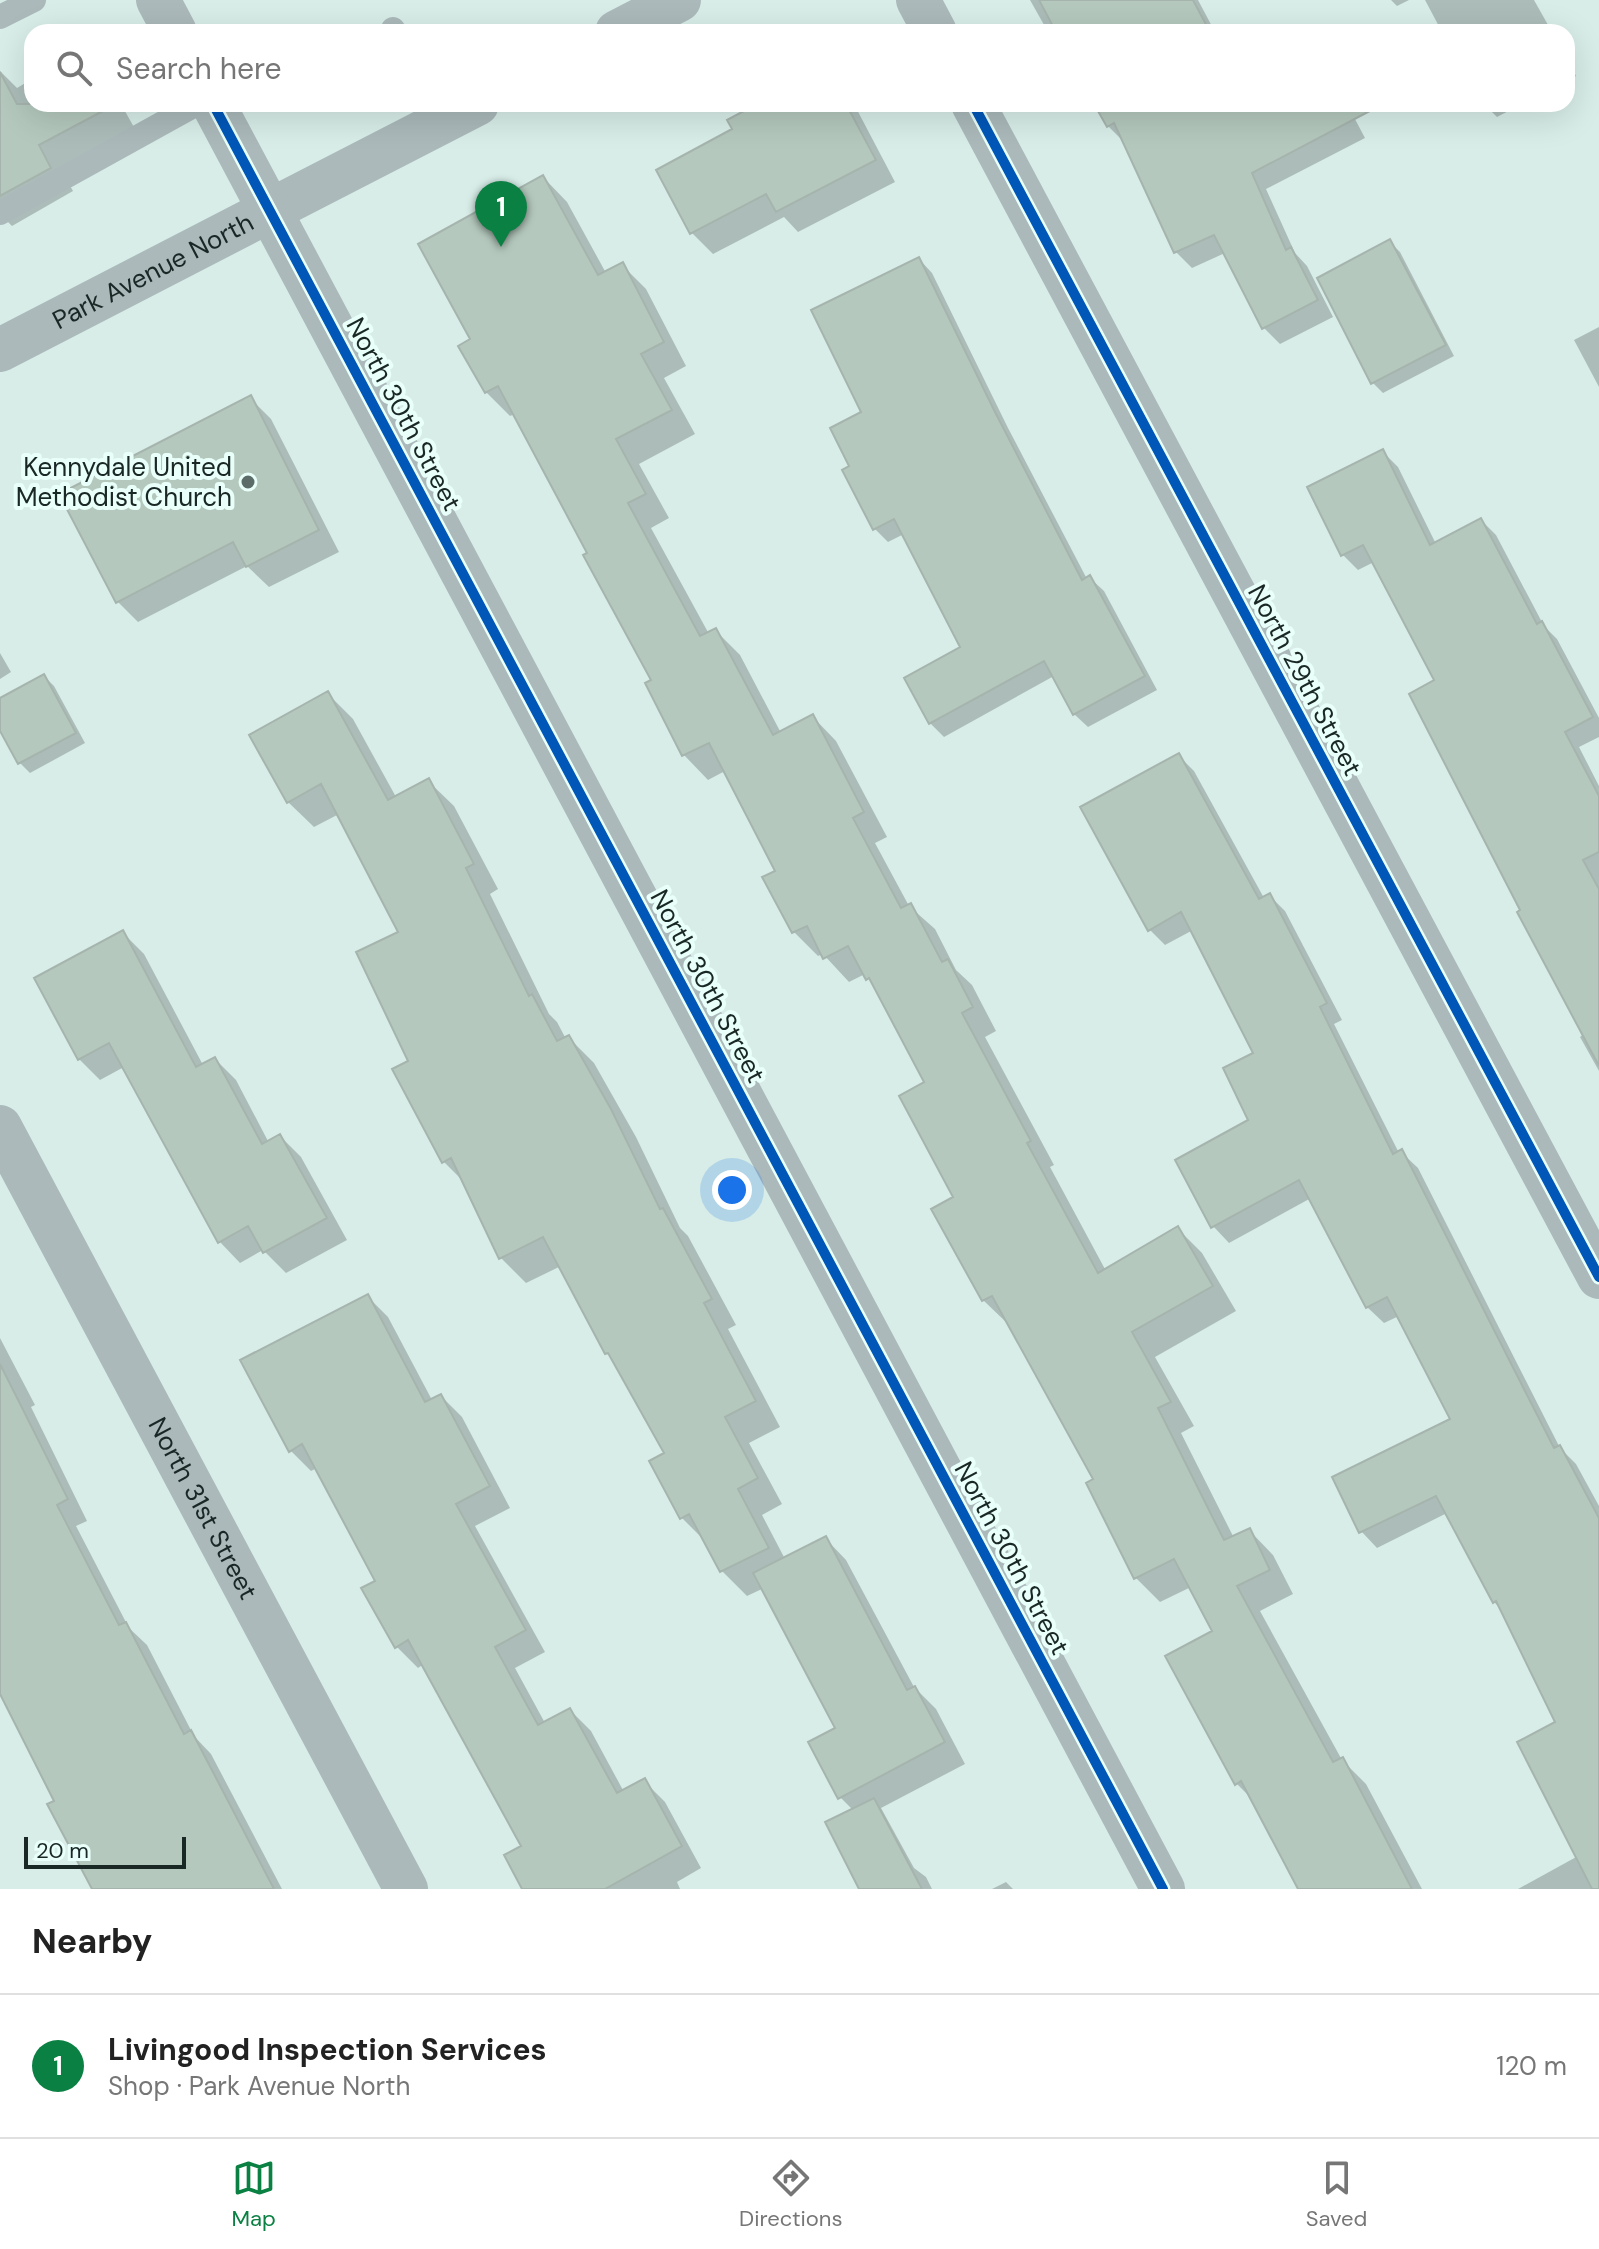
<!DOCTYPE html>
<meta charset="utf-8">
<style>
:root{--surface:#fff;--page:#f6f6f6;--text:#222;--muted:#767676;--line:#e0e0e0;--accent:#0b8043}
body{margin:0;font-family:"DM Sans",sans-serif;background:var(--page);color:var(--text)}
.scale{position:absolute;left:24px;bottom:20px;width:162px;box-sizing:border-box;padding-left:8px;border:4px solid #192725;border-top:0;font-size:22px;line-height:28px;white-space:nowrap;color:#192725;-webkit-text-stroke:6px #e9fffa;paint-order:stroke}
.you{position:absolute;left:732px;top:1190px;width:28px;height:28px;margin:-20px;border:6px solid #fff;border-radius:50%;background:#1a73e8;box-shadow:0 0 0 12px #1a73e833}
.badge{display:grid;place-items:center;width:52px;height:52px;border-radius:50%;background:var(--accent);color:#fff;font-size:26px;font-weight:700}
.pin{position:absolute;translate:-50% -66px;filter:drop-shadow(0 2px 4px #0008)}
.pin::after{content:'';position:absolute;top:42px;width:28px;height:24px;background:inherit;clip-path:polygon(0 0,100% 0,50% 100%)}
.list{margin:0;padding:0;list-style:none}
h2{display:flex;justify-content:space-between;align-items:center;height:104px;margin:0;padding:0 32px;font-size:34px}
h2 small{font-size:26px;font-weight:400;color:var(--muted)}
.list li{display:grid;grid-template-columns:52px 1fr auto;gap:24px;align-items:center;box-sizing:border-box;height:144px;padding:0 32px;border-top:2px solid var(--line)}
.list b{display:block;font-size:30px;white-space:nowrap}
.list p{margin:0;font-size:26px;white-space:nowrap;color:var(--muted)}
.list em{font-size:26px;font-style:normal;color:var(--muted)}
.icon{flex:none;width:44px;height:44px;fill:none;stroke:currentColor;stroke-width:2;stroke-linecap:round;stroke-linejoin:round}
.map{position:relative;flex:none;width:1599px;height:1889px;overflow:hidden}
.search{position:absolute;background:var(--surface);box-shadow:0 8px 32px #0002;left:24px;right:24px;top:24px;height:88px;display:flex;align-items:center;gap:20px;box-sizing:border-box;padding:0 28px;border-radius:24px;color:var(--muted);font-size:30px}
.sheet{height:248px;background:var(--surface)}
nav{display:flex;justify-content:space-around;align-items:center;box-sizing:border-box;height:112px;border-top:2px solid var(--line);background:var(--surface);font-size:22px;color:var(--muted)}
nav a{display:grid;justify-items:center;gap:4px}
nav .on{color:var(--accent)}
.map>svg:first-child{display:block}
</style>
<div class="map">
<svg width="1599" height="1889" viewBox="0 0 1599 1889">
<rect width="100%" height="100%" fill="#d8ede8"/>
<path fill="#0003" d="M 1030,0 L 1198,0 L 1215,32 L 1048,32 Z
M 1391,0 L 1409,0 L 1397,6 Z
M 1425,0 L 1534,0 L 1552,32 L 1442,32 Z
M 1567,60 L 1576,76 L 1567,81 Z
M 0,71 L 17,88 L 32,79 L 32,104 L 121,104 L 135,129 L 60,168 L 73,191 L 12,226 L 0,214 Z
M 761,104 L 854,104 L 895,182 L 798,232 L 784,217 L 713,254 L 692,233 L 735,130 Z
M 1097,104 L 1347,104 L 1365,138 L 1266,189 L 1295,253 L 1307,266 L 1333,317 L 1280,344 L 1264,328 L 1225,253 L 1192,268 L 1176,252 L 1124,142 L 1108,126 Z
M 1484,104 L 1522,104 L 1497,117 Z
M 543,177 L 567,202 L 606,273 L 622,265 L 646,289 L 686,366 L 664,378 L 695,434 L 639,464 L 669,518 L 651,528 L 709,634 L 716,631 L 740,655 L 781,733 L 812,716 L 836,741 L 887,837 L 875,843 L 909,906 L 935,929 L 956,970 L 972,985 L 996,1031 L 985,1037 L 1054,1165 L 1050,1167 L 1106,1271 L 1178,1229 L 1202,1253 L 1236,1311 L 1155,1357 L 1194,1426 L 1181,1433 L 1234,1538 L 1249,1530 L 1273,1555 L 1293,1594 L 1260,1611 L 1342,1760 L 1366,1784 L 1422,1889 L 1300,1889 L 1254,1801 L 1236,1783 L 1215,1631 L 1191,1587 L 1160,1602 L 1136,1578 L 1096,1480 L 1008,1324 L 983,1300 L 927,1083 L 876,987 L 865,974 L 849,982 L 823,954 L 818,956 L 794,932 L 778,871 L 725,771 L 708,780 L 684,755 L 648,684 L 654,681 L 515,414 L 510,416 L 486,392 L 472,340 Z
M 1390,242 L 1400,252 L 1454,356 L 1383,393 L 1373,383 L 1319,279 Z
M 919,259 L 932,273 L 1008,428 L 1087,579 L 1090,578 L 1104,591 L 1157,690 L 1088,727 L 1074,714 L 1054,676 L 944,737 L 930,723 L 963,648 L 904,534 L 888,542 L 875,529 L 852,467 L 863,413 Z
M 1599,327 L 1599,387 L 1574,340 Z
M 250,398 L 271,419 L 339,552 L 269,587 L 247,566 L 138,622 L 117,601 Z
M 1383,452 L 1398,467 L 1436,544 L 1481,520 L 1496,535 L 1544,626 L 1557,639 L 1599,718 L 1599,737 L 1579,747 L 1599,786 L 1599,1071 L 1580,1037 L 1584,1034 L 1523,911 L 1437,681 L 1374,562 L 1358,570 L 1343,555 Z
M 0,653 L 11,672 L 0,679 Z
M 44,676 L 54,686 L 85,743 L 30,773 L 20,763 L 0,726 L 0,701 Z
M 328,694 L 353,719 L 396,797 L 428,781 L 454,806 L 498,889 L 490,894 L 549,1014 L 557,1022 L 566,1039 L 569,1038 L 594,1063 L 636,1137 L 680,1228 L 688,1236 L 736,1325 L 728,1329 L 780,1427 L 749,1443 L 782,1504 L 762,1515 L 785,1559 L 825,1538 L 846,1560 L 914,1687 L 936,1709 L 965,1764 L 881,1808 L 914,1868 L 926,1877 L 932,1889 L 861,1889 L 853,1810 L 840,1797 L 838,1728 L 764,1588 L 747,1596 L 722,1571 L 706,1542 L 682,1518 L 667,1454 L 614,1361 L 607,1353 L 561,1266 L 526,1283 L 501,1258 L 465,1183 L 444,1162 L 411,1062 L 400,933 L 339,814 L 314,827 L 288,802 Z
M 1178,755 L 1194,771 L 1264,898 L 1269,895 L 1285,911 L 1342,1020 L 1334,1024 L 1399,1153 L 1401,1152 L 1418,1168 L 1560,1448 L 1576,1464 L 1599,1506 L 1599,1889 L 1518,1889 L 1578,1856 L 1558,1723 L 1503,1611 L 1494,1602 L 1447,1513 L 1377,1548 L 1361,1531 L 1452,1420 L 1399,1316 L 1384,1323 L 1367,1307 L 1311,1198 L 1229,1243 L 1213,1226 L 1251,1121 L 1256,1054 L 1193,930 L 1165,945 L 1149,929 Z
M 123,933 L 144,954 L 203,1065 L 215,1059 L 236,1080 L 269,1143 L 280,1136 L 301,1157 L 347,1240 L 286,1273 L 263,1250 L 240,1263 L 220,1242 L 124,1067 L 100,1080 L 79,1059 Z
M 367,1296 L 388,1317 L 432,1400 L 441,1396 L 462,1417 L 510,1508 L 475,1526 L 545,1652 L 515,1668 L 545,1723 L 570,1710 L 591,1731 L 624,1792 L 644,1781 L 665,1802 L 701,1868 L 677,1882 L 680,1889 L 525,1889 L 524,1847 L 424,1664 L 418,1668 L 397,1647 L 378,1582 L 317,1468 L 311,1471 L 290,1450 Z
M 0,1338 L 35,1405 L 31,1407 L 87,1521 L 76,1526 L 129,1628 L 147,1645 L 194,1736 L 211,1754 L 282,1889 L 94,1889 L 57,1802 L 0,1690 Z
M 1006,1882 L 1013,1889 L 992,1889 Z"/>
<path fill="#b4c8bd" stroke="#a6b4ae" stroke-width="2" d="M 1039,0 L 1193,0 L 1210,32 L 1056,32 Z
M 0,72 L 17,104 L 116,104 L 39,145 L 51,168 L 0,196 Z
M 757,104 L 846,104 L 876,160 L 776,212 L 766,194 L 690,234 L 656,170 L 732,129 L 727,120 Z
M 1094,104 L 1383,104 L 1252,173 L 1286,250 L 1291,247 L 1318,300 L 1262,329 L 1214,235 L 1174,253 L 1114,123 L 1107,127 Z
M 543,175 L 598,275 L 623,262 L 664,342 L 641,354 L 672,410 L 616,439 L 646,494 L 628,503 L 700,636 L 716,628 L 773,735 L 813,714 L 864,812 L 853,818 L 901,908 L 911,903 L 942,962 L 948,959 L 973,1007 L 962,1013 L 1031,1141 L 1027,1143 L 1098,1273 L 1178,1226 L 1213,1286 L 1132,1332 L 1171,1402 L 1158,1408 L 1224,1540 L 1250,1528 L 1270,1570 L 1237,1586 L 1333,1762 L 1343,1757 L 1412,1889 L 1298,1889 L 1241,1781 L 1235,1785 L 1165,1656 L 1212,1631 L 1174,1559 L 1134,1579 L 1086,1483 L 1093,1479 L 992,1296 L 982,1301 L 931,1209 L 953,1197 L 899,1096 L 924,1082 L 869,978 L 866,980 L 848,946 L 823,959 L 807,926 L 792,933 L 762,877 L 775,871 L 709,743 L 682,756 L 645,683 L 651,680 L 583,555 L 587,553 L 498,386 L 485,393 L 458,346 L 470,339 L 418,244 Z
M 1390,239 L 1446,345 L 1371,384 L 1317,278 Z
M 919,257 L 995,412 L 1082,580 L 1090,575 L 1145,676 L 1073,715 L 1044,661 L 929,724 L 904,678 L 960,647 L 894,519 L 873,530 L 842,470 L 849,466 L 830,428 L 861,412 L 811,310 Z
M 251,395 L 319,530 L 246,567 L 233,542 L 116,603 L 59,494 Z
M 1383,449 L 1430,545 L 1481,518 L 1537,624 L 1542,621 L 1593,717 L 1565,732 L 1599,796 L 1599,852 L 1583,860 L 1599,889 L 1599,1066 L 1517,912 L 1520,910 L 1409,694 L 1434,680 L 1363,545 L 1341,556 L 1307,487 Z
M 44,674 L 76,733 L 18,764 L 0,731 L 0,698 Z
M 328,691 L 388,800 L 429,778 L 474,864 L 466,868 L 529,996 L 532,994 L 557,1041 L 569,1035 L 611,1109 L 660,1209 L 663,1208 L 712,1299 L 704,1303 L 756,1401 L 725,1417 L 758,1478 L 738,1489 L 769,1548 L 720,1572 L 689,1514 L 680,1519 L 649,1461 L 664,1453 L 608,1353 L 605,1354 L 543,1237 L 499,1259 L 451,1158 L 442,1163 L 392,1069 L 408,1061 L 356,952 L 398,932 L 321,784 L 287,803 L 249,735 Z
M 1179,753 L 1259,899 L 1270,893 L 1327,1003 L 1320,1007 L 1393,1154 L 1402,1149 L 1554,1448 L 1560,1445 L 1599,1518 L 1599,1889 L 1592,1889 L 1517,1742 L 1555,1722 L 1496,1601 L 1493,1603 L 1436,1496 L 1359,1533 L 1332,1477 L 1450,1419 L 1387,1297 L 1366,1308 L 1299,1180 L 1211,1228 L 1175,1160 L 1248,1120 L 1223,1068 L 1253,1053 L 1181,912 L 1148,931 L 1080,807 Z
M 123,930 L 196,1067 L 215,1057 L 262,1144 L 280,1134 L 327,1218 L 263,1253 L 248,1226 L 218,1243 L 109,1043 L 78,1060 L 34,978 Z
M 368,1294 L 425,1402 L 441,1394 L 490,1486 L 456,1504 L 526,1630 L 495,1647 L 538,1725 L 570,1708 L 617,1793 L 645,1778 L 682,1846 L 605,1889 L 522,1889 L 504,1855 L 521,1846 L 408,1640 L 395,1648 L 361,1588 L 375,1581 L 302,1444 L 289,1452 L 240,1360 Z
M 0,1364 L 68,1499 L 57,1505 L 119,1625 L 126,1622 L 184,1734 L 191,1730 L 274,1889 L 92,1889 L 47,1804 L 54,1801 L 0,1694 Z
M 826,1536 L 907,1690 L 915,1686 L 945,1742 L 838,1799 L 808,1742 L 835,1728 L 753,1573 Z
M 874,1798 L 922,1889 L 859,1889 L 825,1822 Z"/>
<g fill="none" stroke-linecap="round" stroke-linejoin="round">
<path stroke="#abb9bb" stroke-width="24" d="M 0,17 L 34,0
M 393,29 L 395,32
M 0,213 L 197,104"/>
<g stroke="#abb9bb" stroke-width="44">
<path d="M 918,0 L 935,32"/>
<path d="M 617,32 L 679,0"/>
<path d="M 973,104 L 1599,1277"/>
<path d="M 271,210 L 477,104"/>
<path id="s1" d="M 0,1127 L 406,1889"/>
</g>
<g stroke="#abb9bb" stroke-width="44">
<path d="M 158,0 L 175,32"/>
<path d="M 213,104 L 1163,1889"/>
<path id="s2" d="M 0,350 L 271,210"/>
</g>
<defs>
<path id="cycleway" d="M 213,104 L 1163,1889
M 973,104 L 1599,1277"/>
</defs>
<use href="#cycleway" stroke="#e9fffa" stroke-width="15"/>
<use href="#cycleway" stroke="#0057b8" stroke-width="10"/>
</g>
<circle fill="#5c6c69" stroke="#e9fffa" stroke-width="3" cx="248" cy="482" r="8"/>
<g text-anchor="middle" stroke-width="8" stroke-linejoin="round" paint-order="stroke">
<g font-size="26" fill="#192725" stroke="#e9fffa">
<text dy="9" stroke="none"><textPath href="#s2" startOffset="172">Park Avenue North</textPath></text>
<text transform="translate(404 414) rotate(62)" y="9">North 30th Street</text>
<text transform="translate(1305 680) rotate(62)" y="9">North 29th Street</text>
<text transform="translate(708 986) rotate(62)" y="9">North 30th Street</text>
<text dy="9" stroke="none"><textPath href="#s1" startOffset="432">North 31st Street</textPath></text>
<text transform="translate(1012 1558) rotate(62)" y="9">North 30th Street</text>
</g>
<g font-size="26" fill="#192725" stroke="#e9fffa" text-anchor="end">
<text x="232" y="476">Kennydale United<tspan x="232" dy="30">Methodist Church</tspan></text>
</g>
</g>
</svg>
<div class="scale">20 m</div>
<div class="you"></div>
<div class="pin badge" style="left:501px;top:247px">1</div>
<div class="search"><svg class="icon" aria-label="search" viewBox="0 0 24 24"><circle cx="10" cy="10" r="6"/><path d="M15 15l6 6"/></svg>Search here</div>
</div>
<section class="sheet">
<h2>Nearby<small></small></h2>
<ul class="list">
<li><span class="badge">1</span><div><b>Livingood Inspection Services</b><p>Shop · Park Avenue North</p></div><em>120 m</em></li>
</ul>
</section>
<nav>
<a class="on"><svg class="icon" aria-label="map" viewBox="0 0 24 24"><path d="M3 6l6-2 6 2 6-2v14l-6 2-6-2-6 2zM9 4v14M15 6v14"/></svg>Map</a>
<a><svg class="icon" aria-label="directions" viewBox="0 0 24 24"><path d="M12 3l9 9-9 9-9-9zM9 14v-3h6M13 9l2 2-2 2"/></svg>Directions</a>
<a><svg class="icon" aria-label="saved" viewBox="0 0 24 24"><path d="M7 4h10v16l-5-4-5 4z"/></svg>Saved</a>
</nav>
